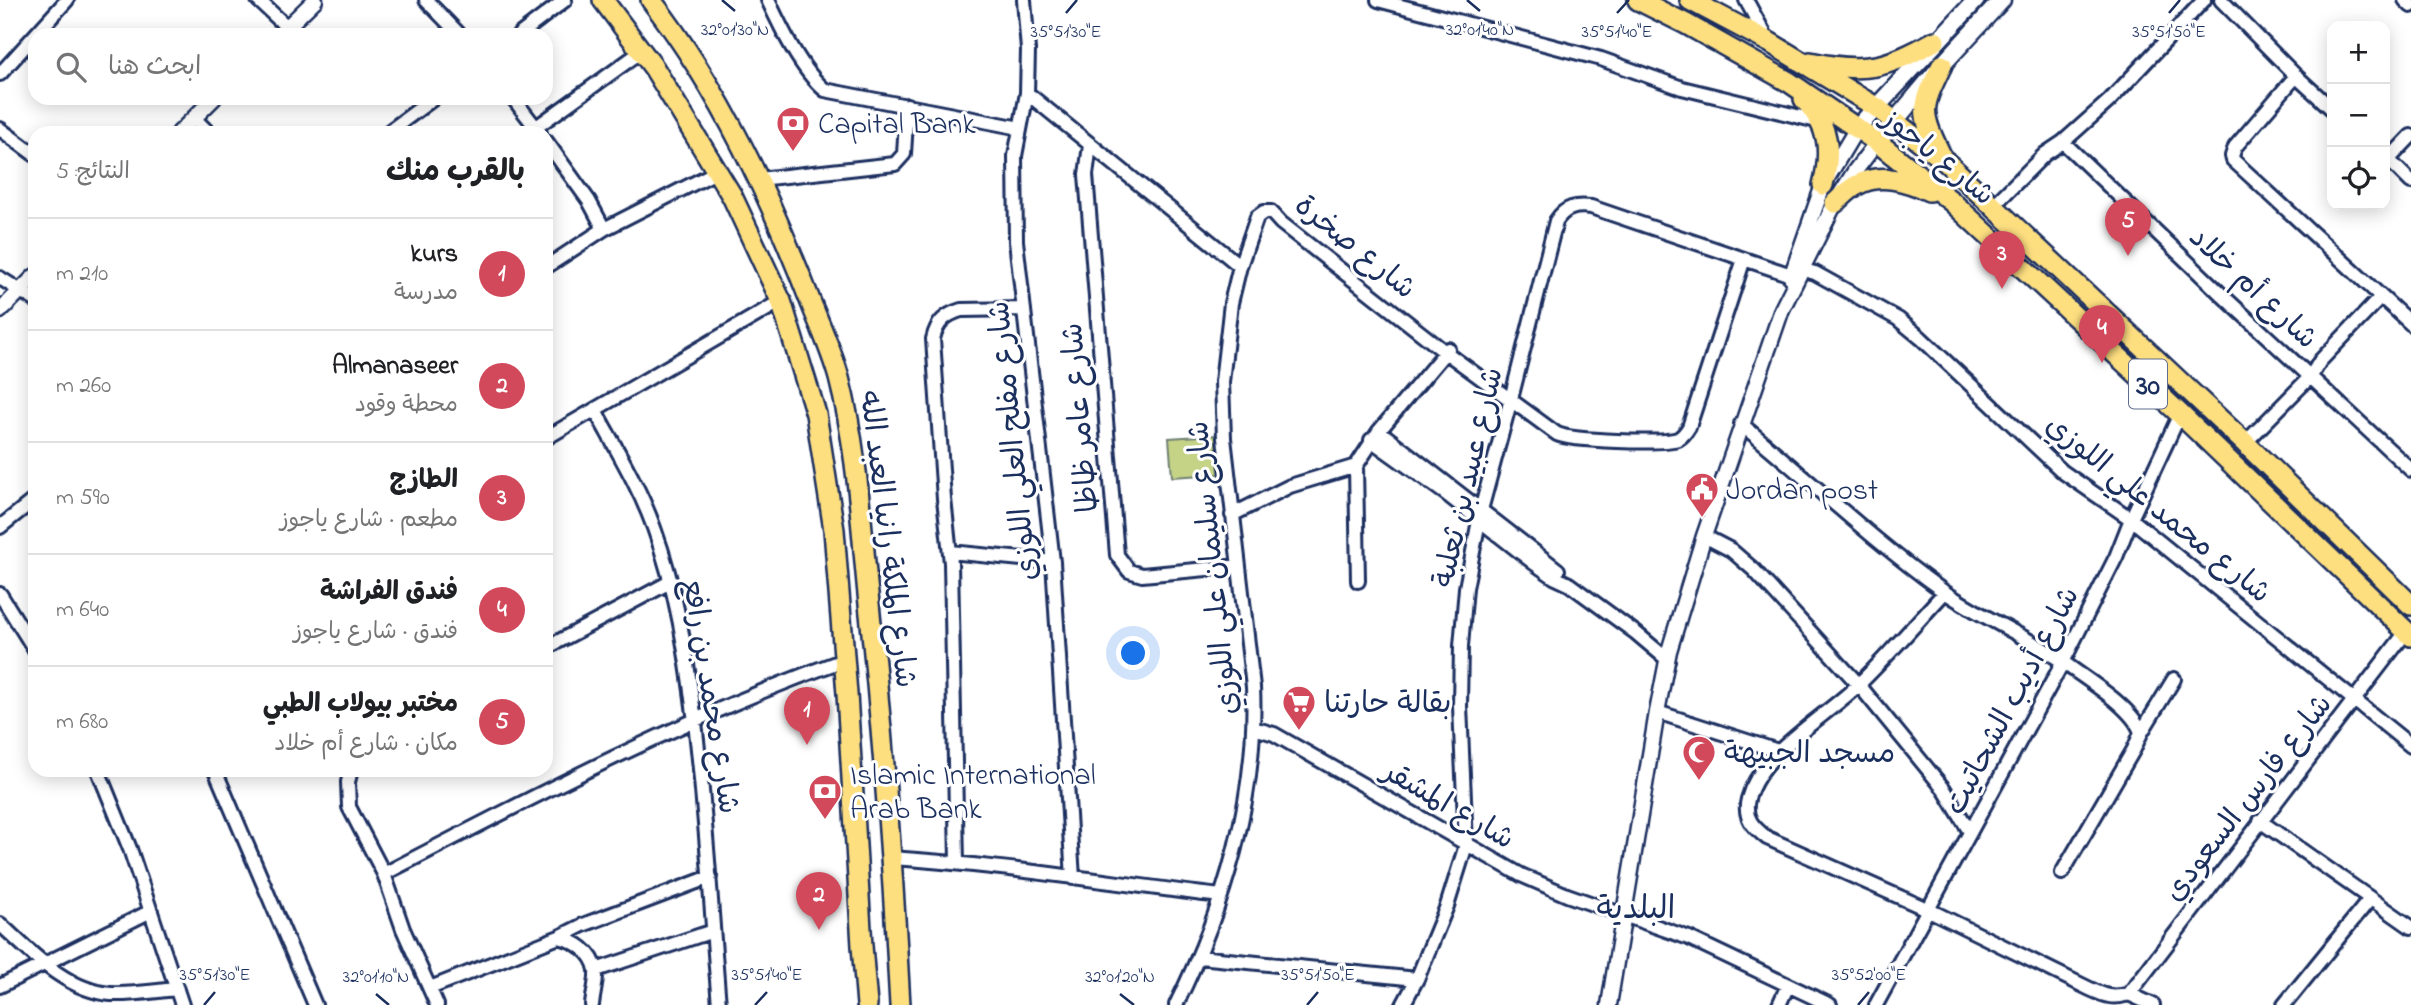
<!DOCTYPE html>
<html lang="ar">
<meta charset="utf-8">
<style>
:root{--surface:#fff;--page:#f6f6f6;--text:#202124;--muted:#757577;--line:#e0e0e0;--accent:#d1495b}
body{margin:0;font-family:"Indie Flower","Playpen Sans Arabic",sans-serif;background:var(--page);color:var(--text);direction:rtl}
.controls{position:absolute;right:21px;top:21px;display:grid;overflow:hidden;border-radius:14px;box-shadow:0 4px 18px #0003}
.controls button{width:63px;height:63px;display:grid;place-items:center;padding:0;border:0;border-bottom:2px solid var(--line);background:var(--surface);color:var(--text);font:35px sans-serif}
.you{position:absolute;left:1134px;top:654px;width:24px;height:24px;margin:-18px;border:5px solid #fff;border-radius:50%;background:#1a73e8;box-shadow:0 0 0 10px #1a73e833}
.badge{display:grid;place-items:center;width:46px;height:46px;border-radius:50%;background:var(--accent);color:#fff;font-size:23px;font-weight:700}
.pin{position:absolute;translate:-50% -58px;filter:drop-shadow(0 2px 4px #0008)}
.pin::after{content:'';position:absolute;top:37px;width:24px;height:21px;background:inherit;clip-path:polygon(0 0,100% 0,50% 100%)}
.list{margin:0;padding:0;list-style:none}
h2{display:flex;justify-content:space-between;align-items:center;height:91px;margin:0;padding:0 28px;font-size:30px}
h2 small{font-size:23px;font-weight:400;color:var(--muted)}
.list li{display:grid;grid-template-columns:46px 1fr auto;gap:21px;align-items:center;box-sizing:border-box;height:112px;padding:0 28px;border-top:2px solid var(--line)}
.list b{display:block;font-size:26px;white-space:nowrap}
.list p{margin:0;font-size:23px;white-space:nowrap;color:var(--muted)}
.list em{font-size:23px;font-style:normal;color:var(--muted)}
.icon{flex:none;width:38px;height:38px;fill:none;stroke:currentColor;stroke-width:2;stroke-linecap:round;stroke-linejoin:round}
.map{position:relative;flex:none;width:2411px;height:1005px;overflow:hidden;direction:ltr}
.search{position:absolute;background:var(--surface);box-shadow:0 4px 18px #0003;left:28px;top:28px;width:525px;height:77px;display:flex;align-items:center;gap:18px;box-sizing:border-box;padding:0 24px;border-radius:21px;color:var(--muted);font-size:26px}
.panel{position:absolute;background:var(--surface);box-shadow:0 4px 18px #0003;left:28px;top:126px;width:525px;height:651px;border-radius:21px;direction:rtl}
.map>svg:first-child{display:block}
</style>
<div class="map">
<svg width="2411" height="1005" viewBox="0 0 2411 1005">
<rect width="100%" height="100%" fill="#fff"/>
<filter id="ink" filterUnits="userSpaceOnUse"><feTurbulence type="fractalNoise" baseFrequency=".0143" numOctaves="2"/><feDisplacementMap in="SourceGraphic" scale="14" xChannelSelector="R" yChannelSelector="G"/><feConvolveMatrix kernelMatrix="1 2 1 2 8 2 1 2 1" color-interpolation-filters="sRGB"/></filter>
<g filter="url(#ink)">
<path fill="#c5d386" stroke="#708172" stroke-width="2" d="M 1216,435 L 1219,474 L 1172,477 L 1169,438 Z"/>
<g fill="none" stroke-linecap="round" stroke-linejoin="round">
<defs>
<path id="minor" d="M 258,0 L 287,27
M 426,0 L 460,35
M 768,0 C 781,28 801,70 825,90 L 1020,128
M 1024,0 L 1028,50 L 1027,93 L 1015,156 L 1016,241 L 1053,562 L 1073,878
M 1378,0 L 1601,59 L 1682,88 L 1821,122
M 1746,0 L 1769,42
M 2221,0 L 2296,76 L 2332,109
M 2405,0 L 2411,6
M 519,35 L 565,0
M 0,74 L 67,0
M 2296,76 L 2235,147 L 2232,156 L 2233,160 L 2411,324
M 1027,93 L 1240,266
M 513,98 L 540,133
M 194,118 L 209,133
M 0,129 L 35,155
M 387,133 L 434,98
M 528,133 L 642,51
M 546,141 L 589,201 L 604,229 L 546,267
M 2063,142 L 2222,295 L 2411,470
M 1090,145 L 1086,175 L 1117,555 L 1129,571 L 1142,575 L 1239,566
M 2385,156 L 2411,182
M 2389,159 L 2411,136
M 759,179 L 895,164 L 904,154 L 907,105
M 1994,205 L 2045,154 L 2063,142 L 2109,101 L 2204,0
M 1271,212 L 1281,223 L 1440,348 L 1557,434 C 1572,441 1662,444 1678,439 C 1683,436 1686,432 1689,427 L 1744,259
M 604,229 L 718,171
M 1803,270 L 1815,273 L 1898,319 L 1921,338 L 2063,472 L 2131,519 L 2411,746
M 0,278 L 35,300
M 595,410 C 616,449 639,486 654,528 C 676,588 686,651 694,714 C 706,811 711,908 719,1005
M 1741,424 C 1807,478 1870,538 1939,588 C 1979,617 2027,635 2067,665 C 2087,680 2135,709 2141,733
M 1379,431 L 1558,570
M 546,438 L 781,301
M 1371,440 L 1445,493 L 1534,563 L 1554,577 L 1569,584 L 1636,633 L 1668,660
M 2245,443 L 2311,376 L 2320,361 L 2381,297
M 1232,515 L 1290,486 L 1356,466
M 0,527 L 35,499
M 1704,536 L 1731,550 L 1754,570 L 1859,685 L 1944,789 L 1970,832
M 950,552 L 1053,562
M 1358,581 L 1356,466 L 1379,431 L 1448,349
M 1945,592 C 1916,623 1888,656 1857,686 C 1824,718 1760,753 1748,799 C 1743,818 1754,828 1767,838 L 1929,910 L 2090,989 C 2105,996 2113,999 2129,994 L 2153,1005
M 0,594 L 35,650
M 546,648 L 670,582
M 1657,712 L 1778,751
M 1254,728 L 1274,734 L 1521,875 L 1567,895 L 1689,938 L 1830,1005
M 98,770 L 130,849 L 182,1005
M 215,770 L 315,1005
M 351,770 L 348,782 L 349,807 L 384,874 L 403,929 L 437,1005
M 2260,821 L 2411,927
M 891,858 C 1002,865 1111,883 1220,896
M 957,862 L 951,563 L 944,499 L 933,339 C 937,322 945,315 961,310 L 1024,309
M 2062,873 L 2134,749 L 2141,733 L 2174,679
M 384,874 C 534,796 685,717 844,660
M 0,924 C 31,952 66,991 111,994 C 132,995 155,991 177,989
M 559,937 L 583,925 L 710,877
M 1199,957 L 1417,979
M 596,970 L 713,931
M 0,986 L 151,911
M 430,988 L 559,937 C 575,941 593,952 596,970 C 597,981 593,994 592,1005
M 2129,994 L 2406,632
M 1176,1005 C 1224,908 1258,796 1253,687 L 1224,438 L 1222,382 L 1231,303 L 1240,266 L 1257,217 L 1264,212 L 1271,212
M 1403,1005 L 1417,979 L 1447,906 L 1466,845 L 1460,706 L 1461,646 L 1466,588 L 1481,510 L 1511,399 L 1556,221 C 1565,207 1576,205 1591,207 L 1791,275
M 1779,1005 L 1788,985
M 1876,1005 L 2063,662 L 2116,557 L 2131,519 L 2180,414
M 2284,1005 L 2370,899"/>
<path id="tertiary" d="M 279,35 L 315,0
M 179,133 L 214,98
M 1791,277 L 1823,185 L 1857,128
M 0,311 L 35,276
M 1609,1005 L 1657,712 L 1669,651 L 1704,536 L 1782,309 L 1835,203 L 1855,171 L 1877,142"/>
<path id="secondary" d="M 1857,128 L 1976,0
M 1877,142 L 1942,65 L 2002,0"/>
<path id="primary" d="M 603,0 L 654,68 L 732,196 L 781,301 L 816,414 L 834,530 L 847,694 L 862,946 L 867,1005
M 651,0 C 721,91 770,197 811,303 C 821,328 832,352 839,378 C 858,451 861,528 869,604 C 883,737 893,871 900,1005
M 1638,0 L 1686,24 L 1789,82 L 1877,142 L 1951,201 L 2180,414 L 2411,636
M 1690,0 L 1769,42 L 1876,107 L 1944,160 L 2245,443 L 2411,605
M 1810,62 C 1866,74 1886,68 1935,41
M 1804,99 C 1829,126 1832,150 1823,185
M 1940,153 C 1919,110 1922,107 1942,65
M 1835,203 C 1842,197 1849,189 1857,185 C 1880,172 1907,181 1929,191"/>
</defs>
<use href="#minor" stroke="#1b2f5e" stroke-width="18"/>
<use href="#tertiary" stroke="#1b2f5e" stroke-width="19"/>
<use href="#secondary" stroke="#1b2f5e" stroke-width="21"/>
<use href="#primary" stroke="#1b2f5e" stroke-width="24"/>
<use href="#minor" stroke="#fff" stroke-width="12"/>
<use href="#tertiary" stroke="#fff" stroke-width="14"/>
<use href="#secondary" stroke="#fff" stroke-width="16"/>
<use href="#primary" stroke="#fedf80" stroke-width="19"/>
</g>
</g>
<path fill="none" stroke="#1b2f5e" stroke-width="2.5" d="M 722,0 L 735,11M 1467,0 L 1480,11M 1066,13 L 1077,0M 1617,13 L 1629,0M 2169,13 L 2180,0M 376,994 L 389,1005M 1120,994 L 1134,1005M 204,1005 L 215,992M 755,1005 L 767,992M 1307,1005 L 1318,992M 1858,1005 L 1869,992"/>
<defs>
<symbol id="bank-pin" viewBox="-11 -11 22 30"><path d="M0 17L-7.5 6A9.5 9.5 0 1 1 7.5 6Z" fill="#d1495b" stroke="#fff"/><path d="M-6-4H6V4H-6ZM0-2.3a2.3 2.3 0 1 0 0 4.6a2.3 2.3 0 1 0 0-4.6Z" fill="#fff"/></symbol>
<symbol id="civic-pin" viewBox="-11 -11 22 30"><path d="M0 17L-7.5 6A9.5 9.5 0 1 1 7.5 6Z" fill="#d1495b" stroke="#fff"/><path d="M-.6-6.5H3V-4.5H.6V-3L4-1V1h2V6H-6V1h2V-1L-.6-3ZM-1.2 2.5V6h2.4V2.5Z" fill="#fff"/></symbol>
<symbol id="supermarket-pin" viewBox="-11 -11 22 30"><path d="M0 17L-7.5 6A9.5 9.5 0 1 1 7.5 6Z" fill="#d1495b" stroke="#fff"/><path d="M-6-5.5h2.5l.6 2H6L4.5 2H-2.5L-4.4-4H-6ZM-1.5 3.2a1.3 1.3 0 1 0 .1 0ZM3 3.2a1.3 1.3 0 1 0 .1 0Z" fill="#fff"/></symbol>
<symbol id="mosque-pin" viewBox="-11 -11 22 30"><path d="M0 17L-7.5 6A9.5 9.5 0 1 1 7.5 6Z" fill="#d1495b" stroke="#fff"/><path d="M3.5-4.9A6 6 0 1 0 3.5 4.9A5 5 0 1 1 3.5-4.9Z" fill="#fff"/></symbol>
</defs>
<g fill-rule="evenodd">
<use href="#bank-pin" x="774" y="104" width="38" height="52"/>
<use href="#civic-pin" x="1683" y="470" width="38" height="52"/>
<use href="#supermarket-pin" x="1280" y="683" width="38" height="52"/>
<use href="#mosque-pin" x="1680" y="733" width="38" height="52"/>
<use href="#bank-pin" x="806" y="772" width="38" height="52"/>
</g>
<g text-anchor="middle" stroke-width="6" stroke-linejoin="round" paint-order="stroke">
<rect fill="#fff" stroke="#5f6d8e" stroke-width="2" x="2129" y="359.5" width="38" height="49" rx="5"/>
<g font-size="28" font-weight="bold" fill="#1b2f5e">
<text x="2148" y="394">30</text>
</g>
<g font-size="30" fill="#1b2f5e" stroke="#fff" text-anchor="start">
<text x="818" y="133">Capital Bank</text>
<text x="1726" y="499">Jordan post</text>
<text x="1324" y="712">بقالة حارتنا</text>
<text x="1724" y="762">مسجد الجبيهة</text>
<text x="850" y="784">Islamic International<tspan x="850" dy="34">Arab Bank</tspan></text>
</g>
<g font-size="30" fill="#1b2f5e" stroke="#fff">
<text transform="translate(1939 156) rotate(39)" y="10">شارع ياجوز</text>
<text transform="translate(1356 246) rotate(39)" y="10">شارع صخرة</text>
<text transform="translate(2254 287) rotate(43)" y="10">شارع أم خلاد</text>
<text transform="translate(1079 418) rotate(-95)" y="10">شارع عامر ظاظا</text>
<text transform="translate(1012 441) rotate(-96)" y="10">شارع مفلح العلي اللوزي</text>
<text transform="translate(1467 477) rotate(-77)" y="10">شارع عبيد بن ثعلبة</text>
<text transform="translate(2159 508) rotate(39)" y="10">شارع محمد علي اللوزي</text>
<text transform="translate(889 539) rotate(83)" y="10">شارع الملكة رانيا العبد الله</text>
<text transform="translate(1212 568) rotate(-96)" y="10">شارع سليمان علي اللوزي</text>
<text transform="translate(712 696) rotate(81)" y="10">شارع محمد بن رافع</text>
<text transform="translate(2011 700) rotate(-62)" y="10">شارع أديب الشحاتيت</text>
<text transform="translate(2247 797) rotate(-52)" y="10">شارع فارس السعودي</text>
<text transform="translate(1449 804) rotate(30)" y="10">شارع المشقر</text>
</g>
<g font-size="32" fill="#1b2f5e" stroke="#fff">
<text x="1636" y="918">البلدية</text>
</g>
</g>
<g font-size="18" text-anchor="middle" fill="#1b2f5e" stroke="#fff" stroke-width="6" stroke-linejoin="round" paint-order="stroke">
<text x="735" y="35">32°01'30"N</text>
<text x="1480" y="35">32°01'40"N</text>
<text x="1066" y="37">35°51'30"E</text>
<text x="1617" y="37">35°51'40"E</text>
<text x="2169" y="37">35°51'50"E</text>
<text x="215" y="980">35°51'30"E</text>
<text x="767" y="980">35°51'40"E</text>
<text x="1318" y="980">35°51'50"E</text>
<text x="1869" y="980">35°52'00"E</text>
<text x="376" y="982">32°01'10"N</text>
<text x="1120" y="982">32°01'20"N</text>
</g>
</svg>
<div class="controls">
<button>+</button>
<button>−</button>
<button><svg class="icon" aria-label="locate" viewBox="0 0 24 24"><circle cx="12" cy="12" r="6"/><path d="M12 2v4M12 18v4M2 12h4M18 12h4"/></svg></button>
</div>
<div class="you"></div>
<div class="pin badge" style="left:807px;top:745px">1</div>
<div class="pin badge" style="left:819px;top:930px">2</div>
<div class="pin badge" style="left:2002px;top:289px">3</div>
<div class="pin badge" style="left:2102px;top:363px">4</div>
<div class="pin badge" style="left:2128px;top:256px">5</div>
<div class="search"><svg class="icon" aria-label="search" viewBox="0 0 24 24"><circle cx="10" cy="10" r="6"/><path d="M15 15l6 6"/></svg>ابحث هنا</div>
<section class="panel">
<h2>بالقرب منك<small>النتائج: 5</small></h2>
<ul class="list">
<li><span class="badge">1</span><div><b>kurs</b><p>مدرسة</p></div><em>210 m</em></li>
<li><span class="badge">2</span><div><b>Almanaseer</b><p>محطة وقود</p></div><em>260 m</em></li>
<li><span class="badge">3</span><div><b>الطازج</b><p>مطعم · شارع ياجوز</p></div><em>590 m</em></li>
<li><span class="badge">4</span><div><b>فندق الفراشة</b><p>فندق · شارع ياجوز</p></div><em>640 m</em></li>
<li><span class="badge">5</span><div><b>مختبر بيولاب الطبي</b><p>مكان · شارع أم خلاد</p></div><em>680 m</em></li>
</ul>
</section>
</div>
